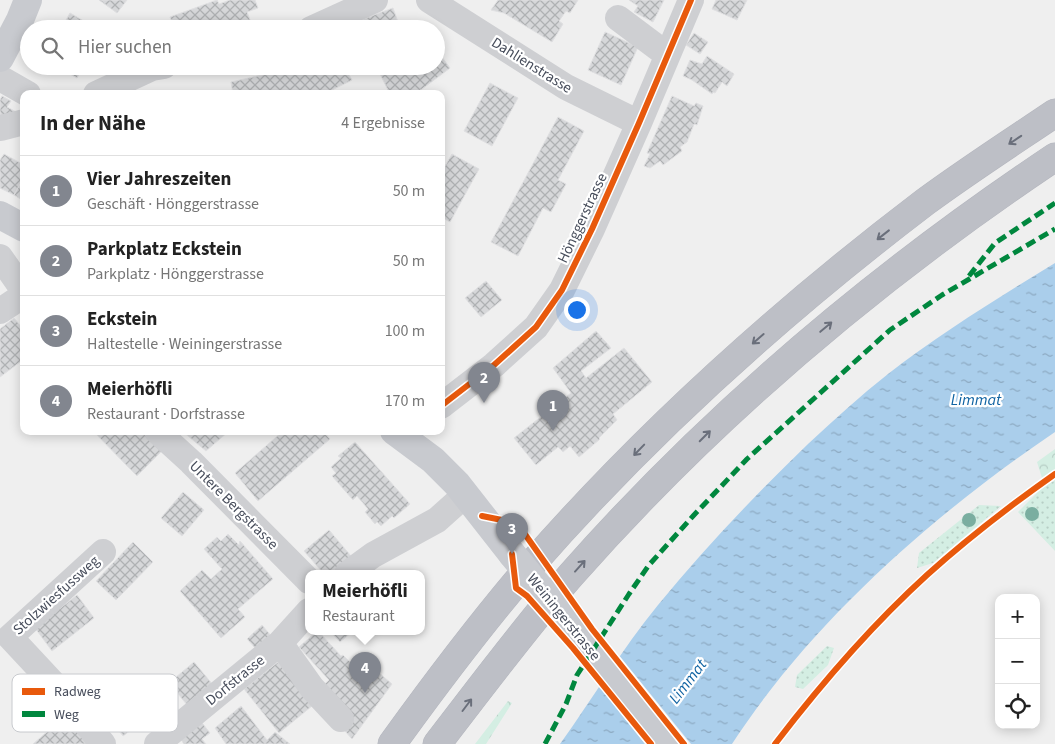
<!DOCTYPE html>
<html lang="de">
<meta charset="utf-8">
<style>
:root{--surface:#fff;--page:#f2f2f2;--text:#222;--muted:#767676;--line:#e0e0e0;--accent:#82868f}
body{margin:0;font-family:"Source Sans 3",sans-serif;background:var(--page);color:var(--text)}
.controls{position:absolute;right:15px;bottom:15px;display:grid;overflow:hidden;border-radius:10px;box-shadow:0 2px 12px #0003}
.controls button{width:45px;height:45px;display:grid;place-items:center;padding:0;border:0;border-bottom:1px solid var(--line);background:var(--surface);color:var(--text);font:25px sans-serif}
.you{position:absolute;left:576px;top:309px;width:18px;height:18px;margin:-12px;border:4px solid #fff;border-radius:50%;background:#1a73e8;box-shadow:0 0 0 8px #1a73e833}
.badge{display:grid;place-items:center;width:32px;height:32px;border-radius:50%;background:var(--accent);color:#fff;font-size:16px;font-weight:700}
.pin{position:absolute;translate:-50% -41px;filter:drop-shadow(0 1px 2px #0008)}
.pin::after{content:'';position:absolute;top:26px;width:18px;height:15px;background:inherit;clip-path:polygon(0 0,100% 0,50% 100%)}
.popup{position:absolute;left:305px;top:570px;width:120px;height:65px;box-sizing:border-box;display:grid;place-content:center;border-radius:10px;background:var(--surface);filter:drop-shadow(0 1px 4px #0005);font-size:16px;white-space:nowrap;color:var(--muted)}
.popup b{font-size:19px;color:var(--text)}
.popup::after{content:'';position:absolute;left:50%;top:100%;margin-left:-10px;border:10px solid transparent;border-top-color:var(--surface)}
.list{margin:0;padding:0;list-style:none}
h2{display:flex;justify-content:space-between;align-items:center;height:65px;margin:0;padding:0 20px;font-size:21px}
h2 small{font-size:16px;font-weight:400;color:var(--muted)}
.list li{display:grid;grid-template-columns:32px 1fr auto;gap:15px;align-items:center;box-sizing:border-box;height:70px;padding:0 20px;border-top:1px solid var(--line)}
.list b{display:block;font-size:19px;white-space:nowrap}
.list p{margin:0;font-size:16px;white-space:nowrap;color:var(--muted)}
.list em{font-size:16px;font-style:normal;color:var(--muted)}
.icon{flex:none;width:28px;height:28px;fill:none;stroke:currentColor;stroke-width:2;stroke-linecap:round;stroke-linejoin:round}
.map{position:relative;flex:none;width:1055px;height:744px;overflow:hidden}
.search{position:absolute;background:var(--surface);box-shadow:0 2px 12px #0003;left:20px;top:20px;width:425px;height:55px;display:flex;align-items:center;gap:12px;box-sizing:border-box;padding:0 18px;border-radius:28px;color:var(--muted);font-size:19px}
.panel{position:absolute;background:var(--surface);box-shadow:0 2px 12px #0003;left:20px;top:90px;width:425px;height:345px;border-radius:10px}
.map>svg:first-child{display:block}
</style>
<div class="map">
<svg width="1055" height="744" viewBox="0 0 1055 744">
<defs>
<pattern id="grass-dots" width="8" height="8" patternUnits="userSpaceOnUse" patternTransform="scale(1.25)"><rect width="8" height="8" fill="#d4eee3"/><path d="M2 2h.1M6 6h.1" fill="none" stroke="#b7cec5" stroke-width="1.8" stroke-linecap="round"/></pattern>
<pattern id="forest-crowns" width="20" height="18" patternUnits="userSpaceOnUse" patternTransform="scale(1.25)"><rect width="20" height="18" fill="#d4eee3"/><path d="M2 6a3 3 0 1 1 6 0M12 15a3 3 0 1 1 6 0" fill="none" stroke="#b7cec5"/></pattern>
<pattern id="water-ripples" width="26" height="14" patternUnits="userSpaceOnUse" patternTransform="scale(1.25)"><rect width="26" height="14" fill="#aaceeb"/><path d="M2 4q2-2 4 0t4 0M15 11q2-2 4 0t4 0" fill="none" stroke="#8ca9c1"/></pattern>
<pattern id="building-cross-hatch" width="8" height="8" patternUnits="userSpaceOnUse" patternTransform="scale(1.25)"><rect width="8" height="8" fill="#d6d7d9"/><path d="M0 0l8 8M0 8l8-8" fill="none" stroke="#afb1b3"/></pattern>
</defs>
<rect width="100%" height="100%" fill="#efefef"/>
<path fill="url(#grass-dots)" d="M 1055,480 L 1055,551 L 1018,512 L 1041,489 Z
M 979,505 L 1001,506 L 933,563 L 917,568 L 919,553 Z
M 827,646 L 834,648 L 828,665 L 803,689 L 795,687 L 797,675 Z"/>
<path fill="url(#forest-crowns)" d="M 1055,449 L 1055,469 L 1042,478 L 1037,462 Z
M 508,701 L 512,703 L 486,744 L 475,744 Z"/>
<path fill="url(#water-ripples)" d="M 1055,263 L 1055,432 C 935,513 811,622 732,744 L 560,744 C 593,698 622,649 658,605 C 705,548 755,495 808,444 C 834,420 860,396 888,374 C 941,333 998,298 1055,263 Z"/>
<path fill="#efefef" d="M 618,654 L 691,744 L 645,744 L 598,685 Z"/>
<path fill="url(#building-cross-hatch)" stroke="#e0e0e2" d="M 99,0 L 127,0 L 117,13 Z
M 217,0 L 219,4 L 230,0 L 255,0 L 258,8 L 247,12 L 252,25 L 242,29 L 175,29 L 170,17 Z
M 498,0 L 578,0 L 570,13 L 566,11 L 559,21 L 563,24 L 552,42 L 504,13 L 491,10 Z
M 629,0 L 664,0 L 653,22 L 634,12 L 638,6 Z
M 716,0 L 747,0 L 737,20 L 712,9 Z
M 393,8 L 399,25 L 390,29 L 366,29 L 363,19 Z
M 70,13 L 97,29 L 61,29 Z
M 605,32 L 638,47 L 621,85 L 588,70 Z
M 694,33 L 708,42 L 700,54 L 686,45 Z
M 436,49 L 450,68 L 422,89 L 413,94 L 390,94 L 377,68 L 381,66 L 436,66 Z
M 707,56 L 734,74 L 727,86 L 722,82 L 715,93 L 713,92 L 712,94 L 692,80 L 683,76 L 690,60 L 702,64 Z
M 56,66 L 84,66 L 77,78 Z
M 292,66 L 344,66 L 352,80 L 324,94 L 233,94 L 231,82 L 284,70 Z
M 490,83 L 518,98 L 492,146 L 464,131 Z
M 2,96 L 11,101 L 7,107 L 20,114 L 0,124 L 0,100 Z
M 672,96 L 694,106 L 696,103 L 703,106 L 697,125 L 694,124 L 687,142 L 680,147 L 682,151 L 663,165 L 660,161 L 650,168 L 644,166 L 650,154 L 647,153 Z
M 558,117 L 584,131 L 558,180 L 566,184 L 551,212 L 543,208 L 518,256 L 491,242 Z
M 4,154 L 24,165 L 24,177 L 14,195 L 0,188 L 0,160 Z
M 452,154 L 479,169 L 450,222 L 441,217 L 441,173 Z
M 24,177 L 24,201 L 14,195 Z
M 486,281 L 502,300 L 481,317 L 465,298 Z
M 14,318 L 24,330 L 24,359 L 0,377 L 0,329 Z
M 596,331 L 611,348 L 581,371 L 586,378 L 624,348 L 652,382 L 613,414 L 617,420 L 599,438 L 600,439 L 579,457 L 570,446 L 563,452 L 558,447 L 536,465 L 514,438 L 571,393 L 553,368 Z
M 93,431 L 144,431 L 163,450 L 137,476 Z
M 182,431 L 229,431 L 206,451 Z
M 283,431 L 323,431 L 330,439 L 258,501 L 235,473 Z
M 355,442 L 410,504 L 394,518 L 392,516 L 381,526 L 377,522 L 375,524 L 365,512 L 368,509 L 357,496 L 353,500 L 332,476 L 336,473 L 331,467 L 341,458 L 338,456 Z
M 183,492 L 204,510 L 182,536 L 161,518 Z
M 329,530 L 351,556 L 331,574 L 324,574 L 304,551 Z
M 228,534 L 239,545 L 240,541 L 273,579 L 238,609 L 245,617 L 221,638 L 180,591 L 202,570 L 211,579 L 222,569 L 204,549 L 217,537 L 221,541 Z
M 133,542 L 153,562 L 116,600 L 96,581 Z
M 77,595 L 94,618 L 52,651 L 35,628 Z
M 262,625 L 272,637 L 257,650 L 247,639 Z
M 316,632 L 319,632 L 341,656 L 343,655 L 363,675 L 370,665 L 392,684 L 352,739 L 345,731 L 354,719 L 319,689 L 329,680 L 299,647 Z
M 331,632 L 352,632 L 340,642 Z
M 194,662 L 213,685 L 188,706 L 169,683 Z
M 278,662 L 312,706 L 279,733 L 244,689 Z
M 154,681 L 169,701 L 123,736 L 108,717 Z
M 53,693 L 94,744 L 33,744 L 56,724 L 39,705 Z
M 241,706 L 267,740 L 275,732 L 290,744 L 226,744 L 215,728 Z
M 199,719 L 210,733 L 202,739 L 206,744 L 184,744 L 178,735 Z"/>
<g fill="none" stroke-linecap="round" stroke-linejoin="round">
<defs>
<path id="highway" d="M 392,744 C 436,683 482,622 531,565 C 649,430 783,310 925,202 C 967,171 1012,142 1055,113
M 437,744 C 481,687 524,629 571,575 C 713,414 877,276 1055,157"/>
</defs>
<use href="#highway" stroke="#b4b6be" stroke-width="29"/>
<path stroke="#cecfd2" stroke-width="26" d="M 429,0 L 566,87 L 639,123
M 618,18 L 658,48 L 668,52
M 311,29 L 375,0
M 0,78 L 28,94
M 96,94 L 152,68 L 164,66
M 1,128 L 24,122
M 0,257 L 24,291
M 0,311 L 24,295
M 441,406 L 494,365 L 536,327 L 562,290 L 592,229 L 639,123 L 691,0
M 157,431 L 191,462 L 309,581
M 103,552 L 10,637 L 51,681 L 103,744
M 347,574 L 373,555 L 437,520 L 465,495
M 280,643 L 312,688 L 341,719
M 157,744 L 280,643 L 309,611"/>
<path stroke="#c8cacf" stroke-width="28" d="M 0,58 L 20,20 L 28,0
M 0,215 L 24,228
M 394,431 L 433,460 L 457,484 L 512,554"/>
<use href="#highway" stroke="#bdbfc6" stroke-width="28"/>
<path stroke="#c8cacf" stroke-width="28" d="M 512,554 L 668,744"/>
<path stroke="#00873e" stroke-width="5" stroke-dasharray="10 5" stroke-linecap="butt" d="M 969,276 L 995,243 L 1055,203
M 545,744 L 566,704 L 577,675 L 629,594 L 649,565 L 694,515 L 747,459 L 890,330 L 942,295 L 1055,229"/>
<defs>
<path id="cycleway" d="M 441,406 L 494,365 L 536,327 L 562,290 L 592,229 L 639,123 L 691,0
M 482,516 L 517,523 L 592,629 L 684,744
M 512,554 L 516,588 L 527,596 L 573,648 L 651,744
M 775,744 C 821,684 871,626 927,575 C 967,539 1011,505 1055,474"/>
</defs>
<use href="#cycleway" stroke="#fff" stroke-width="9"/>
<use href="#cycleway" stroke="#e8590c" stroke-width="6"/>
</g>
<g fill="#7aaea0">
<circle cx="1032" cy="514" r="7"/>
<circle cx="969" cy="520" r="7"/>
</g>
<defs><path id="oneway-shaft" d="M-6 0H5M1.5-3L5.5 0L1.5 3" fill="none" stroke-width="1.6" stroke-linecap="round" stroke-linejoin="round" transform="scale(1.25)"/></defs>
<g stroke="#6a6f7b">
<use href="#oneway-shaft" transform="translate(1015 140) rotate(146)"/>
<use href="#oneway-shaft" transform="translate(883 235) rotate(142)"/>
<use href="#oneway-shaft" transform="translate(826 327) rotate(-40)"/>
<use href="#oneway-shaft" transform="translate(758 339) rotate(139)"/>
<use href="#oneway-shaft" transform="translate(705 436) rotate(-45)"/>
<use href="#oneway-shaft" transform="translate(639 450) rotate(134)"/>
<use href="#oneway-shaft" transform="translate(580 566) rotate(-48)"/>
<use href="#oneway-shaft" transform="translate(467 705) rotate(-53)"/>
</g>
<g text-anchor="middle" stroke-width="4.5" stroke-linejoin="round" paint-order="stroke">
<g font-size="15" fill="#474d5b" stroke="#fff">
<text transform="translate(532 65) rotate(32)" y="5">Dahlienstrasse</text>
<text transform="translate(582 218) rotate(-65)" y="5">Hönggerstrasse</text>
<text transform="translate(234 505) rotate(45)" y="5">Untere Bergstrasse</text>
<text transform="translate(56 595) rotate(-42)" y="5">Stolzwiesfussweg</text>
<text transform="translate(564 617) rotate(51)" y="5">Weiningerstrasse</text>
<text transform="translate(235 680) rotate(-39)" y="5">Dorfstrasse</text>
</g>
<g font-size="16" font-style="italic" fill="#1164a3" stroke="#fff">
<text x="976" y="405">Limmat</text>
<text transform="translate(687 681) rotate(-53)" y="6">Limmat</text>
</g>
</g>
<rect x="12" y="674" width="166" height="58" rx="8" fill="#fff" stroke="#c8cace" stroke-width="1"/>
<rect x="22" y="688" width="23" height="7" fill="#e8590c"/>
<rect x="22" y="711" width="23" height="6" fill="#00873e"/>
<g font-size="14" fill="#474d5b">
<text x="54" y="696">Radweg</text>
<text x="54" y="719">Weg</text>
</g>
</svg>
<div class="controls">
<button>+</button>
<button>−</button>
<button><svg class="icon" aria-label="locate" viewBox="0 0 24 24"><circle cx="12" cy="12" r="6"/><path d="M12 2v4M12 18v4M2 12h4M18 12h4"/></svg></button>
</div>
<div class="you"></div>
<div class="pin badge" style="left:553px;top:431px">1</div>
<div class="pin badge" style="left:484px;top:403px">2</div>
<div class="pin badge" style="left:512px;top:554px">3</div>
<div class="pin badge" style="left:365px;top:693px">4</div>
<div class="popup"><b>Meierhöfli</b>Restaurant</div>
<div class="search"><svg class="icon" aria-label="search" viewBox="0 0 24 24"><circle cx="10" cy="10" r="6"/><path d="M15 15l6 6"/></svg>Hier suchen</div>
<section class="panel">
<h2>In der Nähe<small>4 Ergebnisse</small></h2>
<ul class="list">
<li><span class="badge">1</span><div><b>Vier Jahreszeiten</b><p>Geschäft · Hönggerstrasse</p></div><em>50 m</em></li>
<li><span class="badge">2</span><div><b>Parkplatz Eckstein</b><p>Parkplatz · Hönggerstrasse</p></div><em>50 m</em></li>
<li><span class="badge">3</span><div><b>Eckstein</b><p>Haltestelle · Weiningerstrasse</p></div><em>100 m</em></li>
<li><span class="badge">4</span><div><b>Meierhöfli</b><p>Restaurant · Dorfstrasse</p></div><em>170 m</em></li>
</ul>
</section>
</div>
